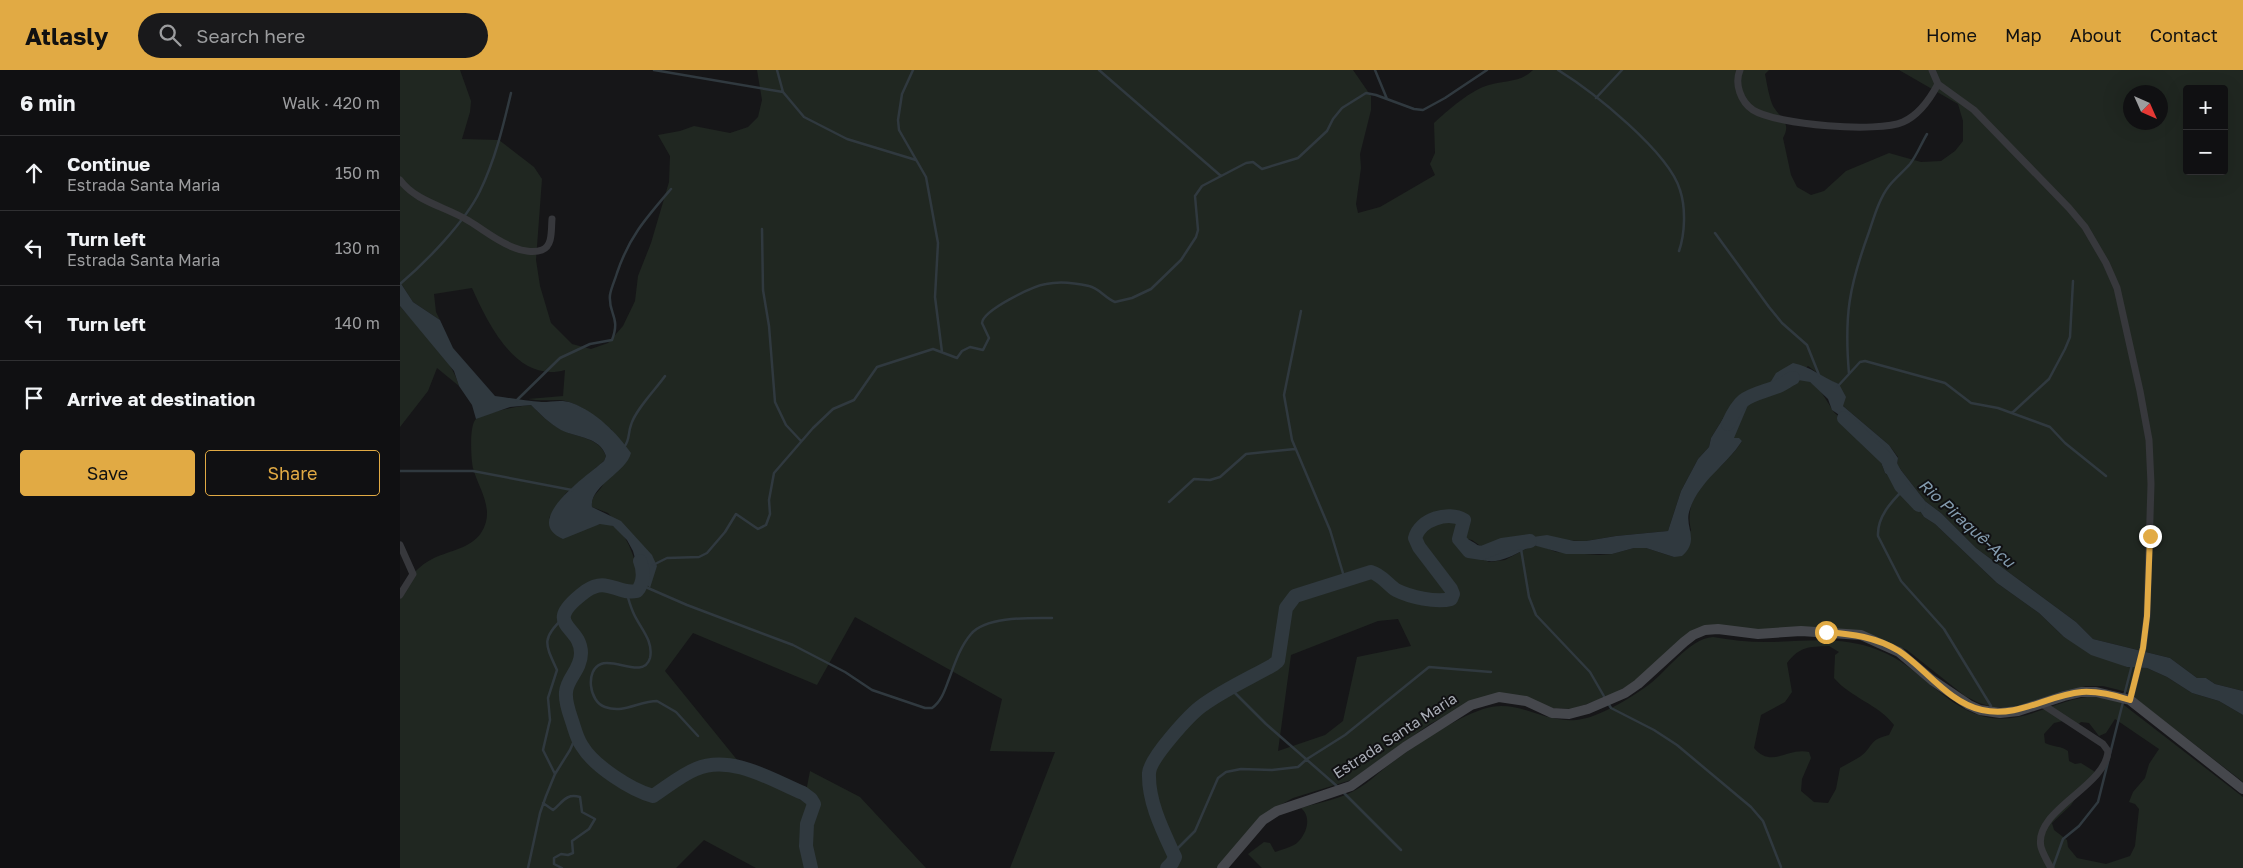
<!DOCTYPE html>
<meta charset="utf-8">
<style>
:root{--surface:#101012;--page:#19191b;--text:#f1f3f6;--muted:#9c9d9f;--line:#303032;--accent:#e1aa44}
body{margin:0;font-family:"Golos Text",sans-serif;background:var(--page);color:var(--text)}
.controls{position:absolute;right:15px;top:15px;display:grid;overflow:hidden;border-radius:5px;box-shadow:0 5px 20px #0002}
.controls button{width:45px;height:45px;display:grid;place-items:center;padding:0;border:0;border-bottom:1px solid var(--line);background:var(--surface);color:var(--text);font:25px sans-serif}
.compass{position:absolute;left:1723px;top:15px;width:45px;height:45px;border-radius:50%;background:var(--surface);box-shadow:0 5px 20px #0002;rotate:135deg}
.stop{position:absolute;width:15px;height:15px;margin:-11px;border:4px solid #e1aa44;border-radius:50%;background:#fff}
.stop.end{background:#e1aa44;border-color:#fff;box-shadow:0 1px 5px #0008}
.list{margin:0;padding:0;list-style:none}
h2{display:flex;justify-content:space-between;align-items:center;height:65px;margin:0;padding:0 20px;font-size:21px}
h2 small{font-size:16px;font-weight:400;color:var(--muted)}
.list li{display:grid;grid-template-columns:32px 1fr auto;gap:15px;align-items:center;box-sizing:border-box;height:75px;padding:0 20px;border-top:1px solid var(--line)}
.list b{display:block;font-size:19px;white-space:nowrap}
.list p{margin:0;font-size:16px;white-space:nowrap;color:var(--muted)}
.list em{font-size:16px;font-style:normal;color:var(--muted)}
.actions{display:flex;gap:10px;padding:15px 20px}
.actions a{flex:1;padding:11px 0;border:1px solid var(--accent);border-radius:5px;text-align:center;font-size:18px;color:var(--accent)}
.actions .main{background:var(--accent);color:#111}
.icon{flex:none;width:28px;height:28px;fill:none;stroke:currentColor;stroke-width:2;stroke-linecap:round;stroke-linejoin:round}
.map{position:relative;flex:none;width:1843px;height:798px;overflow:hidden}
header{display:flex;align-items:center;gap:30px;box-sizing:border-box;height:70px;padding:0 25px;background:var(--accent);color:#111}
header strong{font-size:24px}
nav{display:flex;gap:28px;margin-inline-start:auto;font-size:18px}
.search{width:350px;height:45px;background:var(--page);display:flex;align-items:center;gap:12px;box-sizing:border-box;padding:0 18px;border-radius:28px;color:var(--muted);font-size:19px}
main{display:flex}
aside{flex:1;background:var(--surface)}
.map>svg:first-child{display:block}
</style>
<header>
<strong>Atlasly</strong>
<div class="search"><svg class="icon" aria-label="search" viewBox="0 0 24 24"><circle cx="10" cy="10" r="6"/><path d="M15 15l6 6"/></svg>Search here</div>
<nav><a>Home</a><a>Map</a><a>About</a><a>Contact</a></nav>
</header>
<main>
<aside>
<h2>6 min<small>Walk · 420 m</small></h2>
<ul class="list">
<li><svg class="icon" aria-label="ahead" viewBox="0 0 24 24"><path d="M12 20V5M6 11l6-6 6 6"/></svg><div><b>Continue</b><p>Estrada Santa Maria</p></div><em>150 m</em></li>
<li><svg class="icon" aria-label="left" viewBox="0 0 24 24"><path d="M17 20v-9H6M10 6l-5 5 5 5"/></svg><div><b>Turn left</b><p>Estrada Santa Maria</p></div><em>130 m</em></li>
<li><svg class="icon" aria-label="left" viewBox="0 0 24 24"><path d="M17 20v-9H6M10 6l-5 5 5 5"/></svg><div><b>Turn left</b></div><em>140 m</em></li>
<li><svg class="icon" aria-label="arrive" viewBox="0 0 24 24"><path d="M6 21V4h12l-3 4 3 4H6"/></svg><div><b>Arrive at destination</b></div></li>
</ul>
<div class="actions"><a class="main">Save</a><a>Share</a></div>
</aside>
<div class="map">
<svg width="1843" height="798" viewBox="0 0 1843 798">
<rect width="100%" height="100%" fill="#161618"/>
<path fill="#202721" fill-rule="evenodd" d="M 0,0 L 60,0 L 71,31 L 70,42 L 62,69 L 99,70 L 134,97 L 142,109 L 136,190 L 140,216 L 151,253 L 172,274 L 191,279 L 208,273 L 223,256 L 235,231 L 238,206 L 251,173 L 269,112 L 270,86 L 258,65 L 280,61 L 294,56 L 330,63 L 348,57 L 358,47 L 362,30 L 357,0 L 953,0 L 971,26 L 971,40 L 960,84 L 961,98 L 956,134 L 958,143 L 980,137 L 1035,105 L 1030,94 L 1035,83 L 1034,53 C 1047,41 1072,19 1089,15 C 1105,10 1120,13 1133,0 L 1369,0 L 1365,4 C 1367,14 1369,27 1373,36 C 1380,48 1392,52 1383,68 L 1391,105 L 1397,117 L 1411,125 L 1424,121 L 1446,101 L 1489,83 L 1521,92 L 1541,91 L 1555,81 L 1563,71 L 1563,51 L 1558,34 L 1499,0 L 1843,0 L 1843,621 L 1815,614 L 1806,608 L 1797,608 L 1770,588 L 1693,569 L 1676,552 L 1576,478 L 1541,443 L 1525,431 L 1497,395 L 1498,387 L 1489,375 L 1443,336 L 1439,314 L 1427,310 L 1408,296 L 1380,319 C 1385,316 1392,311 1398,310 C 1415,307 1425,328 1432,339 C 1436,347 1443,346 1449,359 L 1459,361 L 1468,370 L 1472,381 L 1480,389 L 1485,403 L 1502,414 L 1524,447 L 1535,454 L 1597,513 L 1639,543 L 1664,567 L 1727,597 L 1747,598 L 1767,607 L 1792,623 L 1819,631 L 1843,645 L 1843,712 L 1727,622 L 1703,616 L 1686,616 L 1623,635 L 1608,638 L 1593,637 L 1579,633 L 1565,626 L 1507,580 L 1471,565 L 1433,558 L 1368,561 L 1314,556 L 1231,614 L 1210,626 L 1172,639 L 1151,638 L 1131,630 L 1073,632 L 1030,654 L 951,710 L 893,728 L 873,739 L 818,798 L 610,798 L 655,682 L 590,681 L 602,629 L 455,547 L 417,615 L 293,563 L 265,601 L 338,691 L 404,732 L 410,701 L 460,727 L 526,798 L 356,798 L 304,770 L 276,798 L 0,798 L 0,523 C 8,508 19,495 34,488 C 49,481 71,478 81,463 C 96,440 79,420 73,398 C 71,389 69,355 76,349 C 85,342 119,336 131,335 C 140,344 150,354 162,360 C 178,368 199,367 206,386 L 204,391 L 166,423 L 149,448 L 163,468 C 175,464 188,456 200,454 C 226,450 234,489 240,507 L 257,496 L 208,443 L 192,437 C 190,425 200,422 204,413 C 209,399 210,376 212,360 C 196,348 180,332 159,330 C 148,330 139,331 128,329 L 163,326 L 165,300 C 116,314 88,253 72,218 L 34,224 L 36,242 L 40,250 L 13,232 L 0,212 ZM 1787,19 L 1824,19 L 1824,101 L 1787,101 ZM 1730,22 L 1760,22 L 1760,52 L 1730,52 ZM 1333,339 L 1334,369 L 1342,371 C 1323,402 1281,418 1291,460 L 1274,487 L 1246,478 L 1234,478 L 1212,484 L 1199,485 L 1156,482 L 1144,477 L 1133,475 L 1105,490 L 1089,492 L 1083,489 L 1062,468 L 1072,470 L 1089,482 L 1095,482 L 1119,469 L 1186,471 L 1216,466 L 1268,461 L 1281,421 L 1298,389 L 1309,377 L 1311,368 L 1324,347 ZM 998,549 L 1011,576 L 957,587 L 943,651 L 925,665 L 878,681 L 891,585 L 978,551 Z
M 0,236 C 21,261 50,284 59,316 L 37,298 L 28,321 L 0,357 Z
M 1313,567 C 1330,570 1348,572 1366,572 C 1406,572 1439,565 1478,580 C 1520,595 1546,641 1591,648 C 1625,653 1654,631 1687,627 C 1699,626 1709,629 1720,632 L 1843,727 L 1843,798 L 862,798 L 848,784 L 864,772 L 870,773 L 875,782 C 881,780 892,777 897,773 C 907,764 912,747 901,738 C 920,732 942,729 959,718 C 969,712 977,704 986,697 C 1013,677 1051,650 1083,639 C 1125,625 1150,665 1198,644 C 1215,637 1232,627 1247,616 C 1267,602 1288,569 1313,567 ZM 1429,576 L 1439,582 L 1435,585 L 1434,608 C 1451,628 1478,634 1494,655 L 1489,665 C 1468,670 1474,676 1461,686 C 1455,690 1447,694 1440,698 L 1436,719 L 1428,733 L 1414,732 L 1401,721 L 1402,709 L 1411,688 L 1409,682 C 1387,677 1372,699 1354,678 L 1361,645 L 1385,632 L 1392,622 L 1387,593 C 1400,576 1409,577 1429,576 ZM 1715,649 L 1759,679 L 1749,694 L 1745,708 L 1733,722 L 1729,732 L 1735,734 L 1739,739 L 1735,776 L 1730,786 L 1706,794 L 1677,788 L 1668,777 L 1667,770 L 1654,760 L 1652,753 L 1671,735 L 1679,723 L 1700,705 L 1681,693 L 1675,694 L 1669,691 L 1668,681 C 1662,676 1653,677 1645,673 L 1644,664 L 1654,653 L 1663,651 L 1675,657 L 1681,652 L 1689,653 L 1699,666 L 1706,663 Z"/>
<path fill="#30393f" d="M 0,212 L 13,232 L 40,250 L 53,278 L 95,326 C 110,328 127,331 142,332 C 152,332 162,329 172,333 C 196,342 217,363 231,383 C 226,403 189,416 192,437 L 221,451 L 252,485 L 257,496 L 250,518 L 240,507 L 233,481 L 227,470 L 213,456 L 200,454 L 163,469 C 120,451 188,405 204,391 L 206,386 C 200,367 178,368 161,360 C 150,354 140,344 131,335 L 110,337 L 76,349 L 72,335 L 59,316 L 54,301 L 0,236 Z
M 1393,293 C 1412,297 1421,307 1439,314 L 1446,327 L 1443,336 L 1489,375 L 1498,388 L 1497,395 L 1525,431 L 1541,443 L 1576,478 L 1676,552 L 1693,569 L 1770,588 L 1797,608 L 1806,608 L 1815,614 L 1843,621 L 1843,645 L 1819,631 L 1792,623 L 1767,607 L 1747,598 L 1727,597 L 1691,585 L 1664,567 L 1639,543 L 1597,513 L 1535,454 L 1524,447 L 1502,414 L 1485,403 L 1480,389 L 1472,381 L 1468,370 L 1459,361 L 1449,359 L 1445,349 L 1432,340 L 1428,329 L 1410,312 L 1398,310 L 1380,319 L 1370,313 L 1376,303 Z
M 1348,335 L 1334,368 L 1339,368 L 1342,371 C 1326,396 1300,410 1290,439 C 1283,457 1301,469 1282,486 L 1274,487 L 1246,478 L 1234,478 L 1212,484 L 1166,484 L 1133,475 C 1106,489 1086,503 1062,475 L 1062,468 C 1075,469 1082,483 1095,482 L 1119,469 L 1147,465 L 1174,471 L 1186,471 L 1216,466 L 1268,461 L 1281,421 L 1298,389 L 1309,377 L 1311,368 L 1324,347 L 1333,339 Z"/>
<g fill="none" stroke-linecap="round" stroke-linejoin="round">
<path stroke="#30393f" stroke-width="2.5" d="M 254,0 L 383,22
M 377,0 L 383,22 L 404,47 L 447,69 L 516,90
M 513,0 L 502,24 L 498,50 L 499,60 L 526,107 L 538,173 L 535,227 L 542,282
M 699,0 L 821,106
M 975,0 L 987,29
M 1158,0 C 1192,21 1269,82 1280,120 C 1286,138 1285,164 1279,181
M 1196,28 L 1222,0
M 362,159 L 363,220 L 369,256 L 375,332 L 386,355 L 401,371
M 1315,163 L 1369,237 L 1382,253 L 1407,275 L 1419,305
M 0,214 C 26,192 65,152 80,121 C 95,90 103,57 111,23
M 901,241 L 884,325 L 892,370 L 930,460 L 945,510
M 1449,304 C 1444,245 1449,217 1469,162 C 1474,147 1479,129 1489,116 C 1495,108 1503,102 1510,94 C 1517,85 1521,74 1527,64
M 1438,316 L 1460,292 L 1465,291 L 1545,313 L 1571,333 L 1598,338 L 1650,357 L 1665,373 L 1706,406
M 117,330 L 160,288 L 190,274 L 212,270 C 221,247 208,244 210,225 C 211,218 215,210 217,203 C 229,167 246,148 271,119
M 1612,343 L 1649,309 L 1665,279 L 1670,267 L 1673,211
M 224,377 C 230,371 228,362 231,355 C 235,340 256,319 265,306
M 0,401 L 73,401 L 172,420
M 1504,419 C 1491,432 1477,447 1478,466 L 1501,511 L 1544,559 L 1591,636
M 769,432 L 794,409 L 810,410 L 820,407 L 846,384 L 895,379
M 1121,479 L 1129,527 L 1136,545 L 1190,602 L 1205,628
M 253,495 L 267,488 L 299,487 L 307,483 L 325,462 L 336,444 L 358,459 L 366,455 L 370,444 L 369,430 L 374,403 L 413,358 L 433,339 L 454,330 L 477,297 L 533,279 L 557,288 L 562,281 L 570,277 L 583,280 L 589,268 L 582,253 C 583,240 633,216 646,214 C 659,211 676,213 689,216 C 699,218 705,228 715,232 L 732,228 L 751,219 L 781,190 L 796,167 L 798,160 L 795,126 L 802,116 L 846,93 L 853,92 L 862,99 L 898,88 L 927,61 L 933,49 L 942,38 L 966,23 L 976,25 L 1014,39 L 1023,40 L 1045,28 L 1087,0
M 241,515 L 287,535 L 393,575 L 445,602 L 472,620 L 525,638 L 532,638 C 542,631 545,619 549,609 C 555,593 560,577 571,564 C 586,546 631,548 652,548
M 226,520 C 228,528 230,535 233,542 C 239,557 254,570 250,588 C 244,609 215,588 201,594 C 185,600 189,632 205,637 C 224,644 239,631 257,631 L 276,642 L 298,666
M 831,619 L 866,654 L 938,717
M 1724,626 L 1732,595
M 1208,633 L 1211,638 L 1254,660 L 1277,675 L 1351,737 L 1363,751 L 1381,797
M 907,689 L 945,665 L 1029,597 L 1091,602
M 155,704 L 143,680 L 150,650 L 148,628 L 157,600 C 144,572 142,569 164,547
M 942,721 L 1001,780
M 143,733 L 153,740 C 163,732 166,723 180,727 L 182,742 L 195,749 L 189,759 L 172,771 L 173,783 L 168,785 L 161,784 L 154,788 L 154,794 L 162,798
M 773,783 L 795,761 L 818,708 L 826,702 L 841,699 L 872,700 L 898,697 L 907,689
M 1653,797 L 1663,769 L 1679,756 L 1698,732 L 1723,632
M 128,798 L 140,743 L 146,726 L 155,704 L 170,680 L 177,664"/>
<path stroke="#30393f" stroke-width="14" d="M 1444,348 L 1487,389 L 1501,416 L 1519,435
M 1328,354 C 1341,325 1348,327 1376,317 C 1382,315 1387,311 1393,308
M 240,491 C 244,501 244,513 237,521 C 217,525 207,506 186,521 C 139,556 181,554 181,583 C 181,600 167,608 166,622 C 165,632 169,642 172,651 C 175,660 177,669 182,676 C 194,696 231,720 253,726 C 267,717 281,705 296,699 C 331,684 372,710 403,723 L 411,729 L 414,734 L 407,754 L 406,776 L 411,798
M 767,798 L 772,793 L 775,787 C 763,761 748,732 749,703 C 750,688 790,644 803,635 C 825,619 850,608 873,595 L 878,591 L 886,538 L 895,526 L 971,502 C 982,505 987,514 996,520 C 1010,527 1036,533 1051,529 L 1053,524 L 1051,519 L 1019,477 L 1015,468 C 1020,449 1048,441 1064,450 L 1059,469 L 1069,481 L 1082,483 L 1102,475 L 1130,471"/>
<path stroke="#37383c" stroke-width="7" d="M 1340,0 C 1334,14 1341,32 1353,40 C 1377,55 1478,63 1503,52 C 1519,45 1530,29 1538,14
M 1532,0 L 1538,14 L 1574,40 L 1669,138 L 1685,157 L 1706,193 L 1717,218 L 1740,321 L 1749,370 L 1751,414 L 1747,546 L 1743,578 L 1730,630
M 0,110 C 16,132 47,137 69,151 C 84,160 98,172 115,178 C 122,181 134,183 142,180 C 153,176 151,160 152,149
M 0,475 L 13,504 L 0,525
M 1642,634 L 1703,674 L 1708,681 C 1706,717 1633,740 1641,777 C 1643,784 1647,791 1651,798"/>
<path stroke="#45474c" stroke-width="10" d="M 822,798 L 863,750 L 877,741 L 951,716 L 1005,677 L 1071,635 L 1099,627 L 1126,631 L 1152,643 L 1169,644 L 1188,639 L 1225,623 L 1238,614 L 1284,572 L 1293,565 L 1305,560 L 1318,559 L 1358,564 L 1401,561 L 1461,565 L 1499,582 L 1532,610 L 1569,635 L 1580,640 L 1600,643 L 1618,641 L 1664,626 L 1681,622 L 1696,622 L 1730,630 L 1843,719"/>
</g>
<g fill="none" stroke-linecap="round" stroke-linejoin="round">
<path stroke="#e1aa44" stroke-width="6" d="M 1426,562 C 1452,564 1476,567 1499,581 C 1525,598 1549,633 1582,640 C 1619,648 1647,625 1682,622 C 1698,621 1714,625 1730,630 L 1743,578 L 1747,546 L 1750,466"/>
</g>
<g text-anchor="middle" stroke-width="4" stroke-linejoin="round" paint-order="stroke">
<g font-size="15" fill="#a9adb6" stroke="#111113">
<text transform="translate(995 666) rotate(-33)" y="5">Estrada Santa Maria</text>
</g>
<g font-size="16" font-style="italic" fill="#839bae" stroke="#111113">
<text transform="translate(1567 453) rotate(42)" y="6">Rio Piraquê-Açu</text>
</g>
</g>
</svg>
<div class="controls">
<button>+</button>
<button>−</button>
</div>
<svg class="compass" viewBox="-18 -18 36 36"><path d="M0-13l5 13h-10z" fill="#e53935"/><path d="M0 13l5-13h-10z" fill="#9c9d9f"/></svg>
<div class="stop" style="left:1426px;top:562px"></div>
<div class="stop end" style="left:1750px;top:466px"></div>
</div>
</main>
